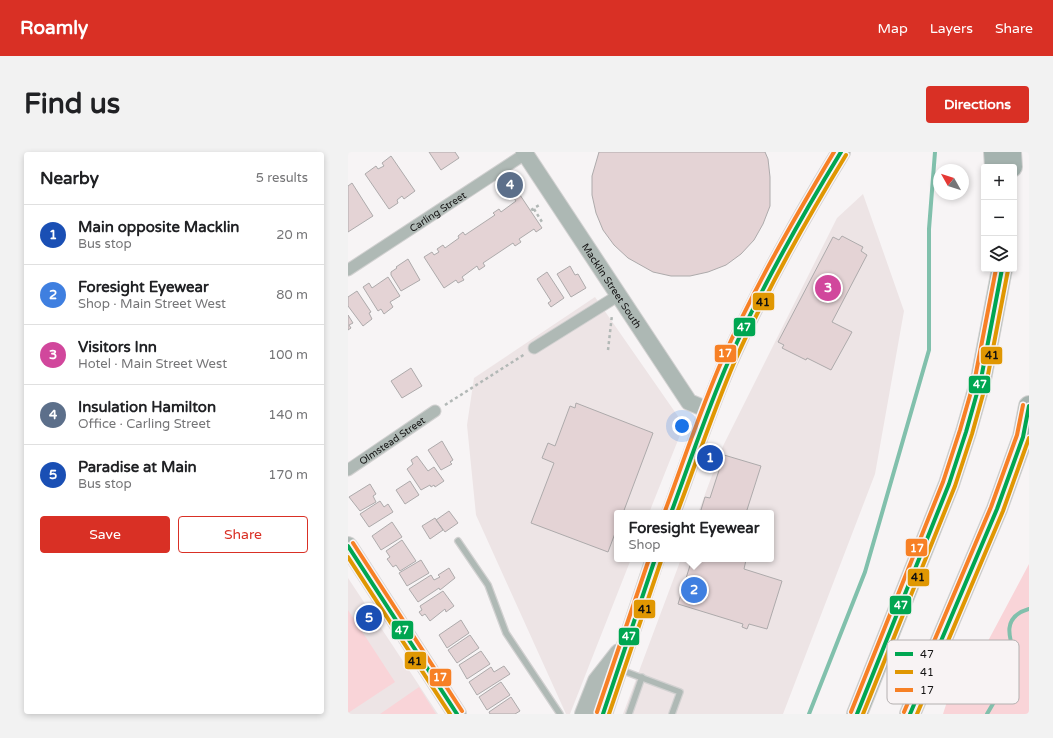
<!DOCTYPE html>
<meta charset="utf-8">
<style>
:root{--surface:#fff;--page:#f2f2f2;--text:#202124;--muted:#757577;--line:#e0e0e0;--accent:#d93025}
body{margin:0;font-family:"Varela Round",sans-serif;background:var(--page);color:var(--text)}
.controls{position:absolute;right:12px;top:12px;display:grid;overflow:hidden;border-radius:4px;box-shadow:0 2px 6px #0003}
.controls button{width:36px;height:36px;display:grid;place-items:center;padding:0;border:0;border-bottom:1px solid var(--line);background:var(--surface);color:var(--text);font:20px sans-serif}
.compass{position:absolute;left:585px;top:12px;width:36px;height:36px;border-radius:50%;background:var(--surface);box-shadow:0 2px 6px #0003;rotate:309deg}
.you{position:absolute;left:334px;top:274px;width:14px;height:14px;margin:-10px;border:3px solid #fff;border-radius:50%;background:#1a73e8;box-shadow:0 0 0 6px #1a73e833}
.badge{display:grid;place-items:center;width:26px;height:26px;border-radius:50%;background:var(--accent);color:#fff;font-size:13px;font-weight:700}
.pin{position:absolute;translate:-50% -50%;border:2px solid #fff;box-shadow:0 1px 4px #0006}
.popup{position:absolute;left:266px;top:358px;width:160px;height:52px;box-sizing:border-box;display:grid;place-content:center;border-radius:4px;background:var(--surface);filter:drop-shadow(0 1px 3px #0005);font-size:13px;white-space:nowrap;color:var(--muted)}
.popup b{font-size:15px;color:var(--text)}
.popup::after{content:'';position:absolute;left:50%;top:100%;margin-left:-8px;border:8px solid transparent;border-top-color:var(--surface)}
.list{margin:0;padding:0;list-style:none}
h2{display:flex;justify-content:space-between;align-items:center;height:52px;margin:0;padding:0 16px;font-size:17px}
h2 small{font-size:13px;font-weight:400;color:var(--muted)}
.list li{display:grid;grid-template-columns:26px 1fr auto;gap:12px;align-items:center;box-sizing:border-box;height:60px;padding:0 16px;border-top:1px solid var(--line)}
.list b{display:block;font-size:15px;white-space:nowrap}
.list p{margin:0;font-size:13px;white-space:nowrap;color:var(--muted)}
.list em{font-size:13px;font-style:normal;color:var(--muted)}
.actions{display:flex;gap:8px;padding:12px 16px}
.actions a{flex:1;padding:9px 0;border:1px solid var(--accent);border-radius:4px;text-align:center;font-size:14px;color:var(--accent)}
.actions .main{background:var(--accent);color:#fff}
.icon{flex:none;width:22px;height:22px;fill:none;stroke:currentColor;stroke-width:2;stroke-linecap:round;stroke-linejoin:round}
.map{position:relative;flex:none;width:681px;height:562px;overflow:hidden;border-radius:4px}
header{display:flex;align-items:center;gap:24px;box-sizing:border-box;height:56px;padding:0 20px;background:var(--accent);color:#fff}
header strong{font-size:19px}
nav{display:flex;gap:22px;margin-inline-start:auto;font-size:14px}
.intro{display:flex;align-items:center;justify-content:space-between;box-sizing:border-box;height:96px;padding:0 24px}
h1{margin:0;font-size:28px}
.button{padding:10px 18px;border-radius:4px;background:var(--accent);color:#fff;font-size:14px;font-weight:700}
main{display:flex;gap:24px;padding:0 24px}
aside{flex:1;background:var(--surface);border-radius:4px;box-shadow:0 2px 6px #0003}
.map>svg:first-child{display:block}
</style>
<header>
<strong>Roamly</strong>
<nav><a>Map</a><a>Layers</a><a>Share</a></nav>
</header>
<div class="intro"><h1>Find us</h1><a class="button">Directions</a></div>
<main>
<aside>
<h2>Nearby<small>5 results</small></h2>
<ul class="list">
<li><span class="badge" style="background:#1a4fb4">1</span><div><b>Main opposite Macklin</b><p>Bus stop</p></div><em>20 m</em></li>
<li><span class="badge" style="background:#3f7fe0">2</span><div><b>Foresight Eyewear</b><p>Shop · Main Street West</p></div><em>80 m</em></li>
<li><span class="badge" style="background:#d1479c">3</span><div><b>Visitors Inn</b><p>Hotel · Main Street West</p></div><em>100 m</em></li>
<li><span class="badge" style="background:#5c6f8a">4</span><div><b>Insulation Hamilton</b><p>Office · Carling Street</p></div><em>140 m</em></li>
<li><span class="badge" style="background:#1a4fb4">5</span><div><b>Paradise at Main</b><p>Bus stop</p></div><em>170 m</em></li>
</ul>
<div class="actions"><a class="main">Save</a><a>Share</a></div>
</aside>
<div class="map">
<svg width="681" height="562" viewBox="0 0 681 562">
<rect width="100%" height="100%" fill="#f7f4f5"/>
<path fill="#ede4e5" d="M 515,42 L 556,159 L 527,322 L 435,562 L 275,562 L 333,407 L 423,407 L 423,361 L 350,361 L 375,294 L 489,66 Z
M 247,145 L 336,273 L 301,361 L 269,361 L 269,407 L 283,407 L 222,562 L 218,562 L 128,363 L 119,273 L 126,226 Z
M 0,426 L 90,562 L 0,562 Z"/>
<path fill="#f9d4d8" d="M 681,412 L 681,562 L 595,562 L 613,506 L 640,489 Z
M 0,458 L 47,530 L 0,561 Z
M 71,535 L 88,562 L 32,562 Z"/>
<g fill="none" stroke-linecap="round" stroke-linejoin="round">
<path stroke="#81c0ac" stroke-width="4" d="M 461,562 L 517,420 L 581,198 L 581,77 L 587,0
M 639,562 L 653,538 L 668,507 C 661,486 653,465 681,457"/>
</g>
<path fill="#e4d3d5" stroke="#adaaab" d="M 81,0 L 107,0 L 111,6 L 93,18 Z
M 251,0 L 417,0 L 420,7 L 422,25 L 422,54 L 415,72 L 406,88 L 393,102 L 378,113 L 360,120 L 342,124 L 323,124 L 305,120 L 280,106 L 266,93 L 255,78 L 248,61 L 244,43 L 244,24 Z
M 43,4 L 67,39 L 56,47 L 54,44 L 49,48 L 50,51 L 41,57 L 17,22 L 28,14 L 30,17 L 36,14 L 34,11 Z
M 4,31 L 25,64 L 0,80 L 0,34 Z
M 172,43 L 194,76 L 188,80 L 186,77 L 171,87 L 173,90 L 167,94 L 165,91 L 135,111 L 137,114 L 131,118 L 129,114 L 114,125 L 116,128 L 110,131 L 108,128 L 96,136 L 76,105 L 84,100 L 86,103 L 91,100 L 89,97 L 95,93 L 97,96 L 111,86 L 110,84 L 115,80 L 117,83 L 147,63 L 145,61 L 151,57 L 153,60 L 168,49 L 166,46 Z
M 494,84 L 515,95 L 513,99 L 519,103 L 484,170 L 504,180 L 483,218 L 459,206 L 458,208 L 434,196 L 436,193 L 430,190 L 485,85 L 491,88 Z
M 60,107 L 72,128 L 53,139 L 43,123 L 43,120 L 49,116 L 48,115 Z
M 222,114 L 227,123 L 230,122 L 238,136 L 223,145 L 209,122 Z
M 199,120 L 216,146 L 203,155 L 200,151 L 203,149 L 189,127 Z
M 40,125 L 52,144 L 42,150 L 45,155 L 36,162 L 33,157 L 30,159 L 15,135 L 21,131 L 24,136 Z
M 9,139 L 23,160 L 21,161 L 24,167 L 15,174 L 0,154 L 0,145 Z
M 0,163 L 5,171 L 1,173 L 3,176 L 0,178 Z
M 63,216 L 74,234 L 54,246 L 43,229 Z
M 228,251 L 305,281 L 275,361 L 269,361 L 269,376 L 260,400 L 183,371 L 206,311 L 194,306 L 200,291 L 207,294 L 222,254 L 227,256 Z
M 94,289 L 105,308 L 102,310 L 104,312 L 93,318 L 80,298 Z
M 376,303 L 413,314 L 398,361 L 352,361 L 357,345 L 362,346 Z
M 69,304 L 80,319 L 86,315 L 96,329 L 87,335 L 86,333 L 83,335 L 82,333 L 73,338 L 59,317 L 65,312 L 63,308 Z
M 62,329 L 71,343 L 57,352 L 48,338 Z
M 22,332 L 28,342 L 25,344 L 28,350 L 12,359 L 1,345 Z
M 32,349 L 36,355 L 40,352 L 45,360 L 21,375 L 12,362 Z
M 101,359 L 110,371 L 97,380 L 88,368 Z
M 87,366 L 95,378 L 82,387 L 74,374 Z
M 44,370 L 54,385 L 33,398 L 24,384 Z
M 54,388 L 68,409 L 52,419 L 48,413 L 45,415 L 39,407 L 42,405 L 38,399 Z
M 344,407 L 394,407 L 398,408 L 396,417 L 434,429 L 419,477 L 401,472 L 399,477 L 394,475 L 395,472 L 330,452 Z
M 73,408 L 81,421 L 59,434 L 51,421 Z
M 101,416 L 107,426 L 92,438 L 91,436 L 70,450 L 61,437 L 83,423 L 86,428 L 92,425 L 90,423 Z
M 95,439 L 106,454 L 98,460 L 97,457 L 82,469 L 77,462 L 74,464 L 71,460 L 74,458 L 72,454 Z
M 113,468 L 121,481 L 99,496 L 91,483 Z
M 122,483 L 131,496 L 109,511 L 100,498 Z
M 133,499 L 142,512 L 119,527 L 111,513 Z
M 156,514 L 162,522 L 129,543 L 121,530 L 143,515 L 146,520 Z
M 153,530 L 162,543 L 139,558 L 131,545 Z
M 163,545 L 172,559 L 167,562 L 142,562 L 141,560 Z"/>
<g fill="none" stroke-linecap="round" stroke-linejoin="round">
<defs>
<path id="lane" d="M 110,389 L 140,433 L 158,481 L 212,562
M 273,518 L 332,540 L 324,562
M 281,562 L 294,525"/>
<g id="street">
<path id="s1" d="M 0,118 L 180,0"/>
<path d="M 186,196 L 271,143"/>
<path id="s2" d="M 0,318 L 87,259"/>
</g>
<g id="secondary">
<path id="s3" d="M 176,0 L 341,250 L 360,258"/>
</g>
<path id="primary" d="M 323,361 C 342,310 359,258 381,208 C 413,136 452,67 493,0
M 0,394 L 109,562
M 236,562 L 249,529 L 271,501
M 255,562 L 307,407"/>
<path id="highway" d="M 646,0 L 647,15
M 663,0 L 664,15
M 509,562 L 601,332 L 618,280 L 633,227 L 654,117
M 562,562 L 649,357 L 675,285 L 681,254"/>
</defs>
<use href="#lane" stroke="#d2d1d1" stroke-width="8"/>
<use href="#street" stroke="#d2d1d1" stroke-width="13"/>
<use href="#secondary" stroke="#d2d1d1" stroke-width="18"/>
<use href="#primary" stroke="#d2d1d1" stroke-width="20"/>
<use href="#highway" stroke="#d2d1d1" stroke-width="22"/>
<path stroke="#b2b8b6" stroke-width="2.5" stroke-dasharray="3 3" stroke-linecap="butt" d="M 186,57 L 194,70
M 183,58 L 193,52
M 260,198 L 264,163
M 97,253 L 177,202"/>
<use href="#lane" stroke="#afb9b5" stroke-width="5.5"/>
<use href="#street" stroke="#afb9b5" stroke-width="11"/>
<use href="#secondary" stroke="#adb8b4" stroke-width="16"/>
<use href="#primary" stroke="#b0bab6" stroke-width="18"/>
<use href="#highway" stroke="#a5b3af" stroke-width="20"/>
<defs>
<path id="bus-1" d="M 323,361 C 342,310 359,258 381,208 C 413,136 452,67 493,0
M 0,394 L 109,562
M 255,562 L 307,407
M 509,562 L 601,332 L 618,280 L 633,227 L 654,117
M 562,562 L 649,357 L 675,285 L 681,254"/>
<path id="bus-2" d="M 329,361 C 348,311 365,260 386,211 C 418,139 457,70 498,3
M 0,405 L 102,562
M 261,562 L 313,409
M 515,562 L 607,334 L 624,282 L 639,228 L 660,118
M 569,562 L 655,359 L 681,286"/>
<path id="bus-3" d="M 317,359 C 336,308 353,256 375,206 C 407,134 446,67 486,0
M 5,391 L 114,559
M 249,560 L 301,407
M 503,560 L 595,330 L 612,278 L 627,226 L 648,117
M 556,560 L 643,355 L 669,283 L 675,253"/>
</defs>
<use href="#bus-1" stroke="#f8f3f4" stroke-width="7"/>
<use href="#bus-2" stroke="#f8f3f4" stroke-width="7"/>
<use href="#bus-3" stroke="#f8f3f4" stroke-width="7"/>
<use href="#bus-1" stroke="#00a651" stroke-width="4"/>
<use href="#bus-2" stroke="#e09702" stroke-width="4"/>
<use href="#bus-3" stroke="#f78025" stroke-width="4"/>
</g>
<g text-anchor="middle" stroke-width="4" stroke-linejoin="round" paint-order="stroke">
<g font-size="10" fill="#141313" stroke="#f8f3f4">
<text dy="4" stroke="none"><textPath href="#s1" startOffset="107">Carling Street</textPath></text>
<text dy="4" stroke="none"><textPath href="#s3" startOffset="160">Macklin Street South</textPath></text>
<text dy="4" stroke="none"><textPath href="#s2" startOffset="53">Olmstead Street</textPath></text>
</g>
</g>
<rect x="539" y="488" width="132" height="64" rx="6" fill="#f8f3f4" stroke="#b4b0b0" stroke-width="1"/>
<rect x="547" y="500" width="18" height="4" fill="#00a651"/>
<rect x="547" y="518" width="18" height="4" fill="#e09702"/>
<rect x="547" y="536" width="18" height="4" fill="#f78025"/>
<g font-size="11" fill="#141313">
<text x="572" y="506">47</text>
<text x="572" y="524">41</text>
<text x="572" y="542">17</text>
</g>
<g stroke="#f8f3f4" stroke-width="1.5">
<rect x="404" y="140" width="23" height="19" rx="4" fill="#e09702"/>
<rect x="385" y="165" width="23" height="20" rx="4" fill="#00a651"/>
<rect x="366" y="192" width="23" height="19" rx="4" fill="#f78025"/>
<rect x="632" y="194" width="23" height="19" rx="4" fill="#e09702"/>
<rect x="620" y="223" width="23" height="19" rx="4" fill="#00a651"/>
<rect x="557" y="386" width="23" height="19" rx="4" fill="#f78025"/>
<rect x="559" y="416" width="23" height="19" rx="4" fill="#e09702"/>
<rect x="541" y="443" width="23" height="20" rx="4" fill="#00a651"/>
<rect x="285" y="447" width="23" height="20" rx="4" fill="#e09702"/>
<rect x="43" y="468" width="23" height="20" rx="4" fill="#00a651"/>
<rect x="270" y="475" width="22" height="19" rx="4" fill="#00a651"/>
<rect x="56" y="499" width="23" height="19" rx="4" fill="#e09702"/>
<rect x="81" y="516" width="23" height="19" rx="4" fill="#f78025"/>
</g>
<g font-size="11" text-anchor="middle" font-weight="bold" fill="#fff">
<text x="396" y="179">47</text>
<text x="377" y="205">17</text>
<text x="632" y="236">47</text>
<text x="569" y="400">17</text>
<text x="553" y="457">47</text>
<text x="54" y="482">47</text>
<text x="281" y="488">47</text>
<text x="92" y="529">17</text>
</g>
<g font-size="11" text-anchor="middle" font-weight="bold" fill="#111">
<text x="415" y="154">41</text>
<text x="644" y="207">41</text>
<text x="570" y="429">41</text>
<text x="297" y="461">41</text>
<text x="67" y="513">41</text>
</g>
</svg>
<div class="controls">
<button>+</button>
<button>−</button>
<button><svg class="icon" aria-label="layers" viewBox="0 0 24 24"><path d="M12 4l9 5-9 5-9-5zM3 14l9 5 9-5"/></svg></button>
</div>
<svg class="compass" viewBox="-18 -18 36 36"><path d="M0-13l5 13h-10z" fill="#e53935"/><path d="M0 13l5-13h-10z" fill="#757577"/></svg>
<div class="you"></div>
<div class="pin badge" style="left:362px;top:306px;background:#1a4fb4">1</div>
<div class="pin badge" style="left:346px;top:438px;background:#3f7fe0">2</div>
<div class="popup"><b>Foresight Eyewear</b>Shop</div>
<div class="pin badge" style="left:480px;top:136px;background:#d1479c">3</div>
<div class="pin badge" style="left:162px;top:33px;background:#5c6f8a">4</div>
<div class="pin badge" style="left:21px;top:466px;background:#1a4fb4">5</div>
</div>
</main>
